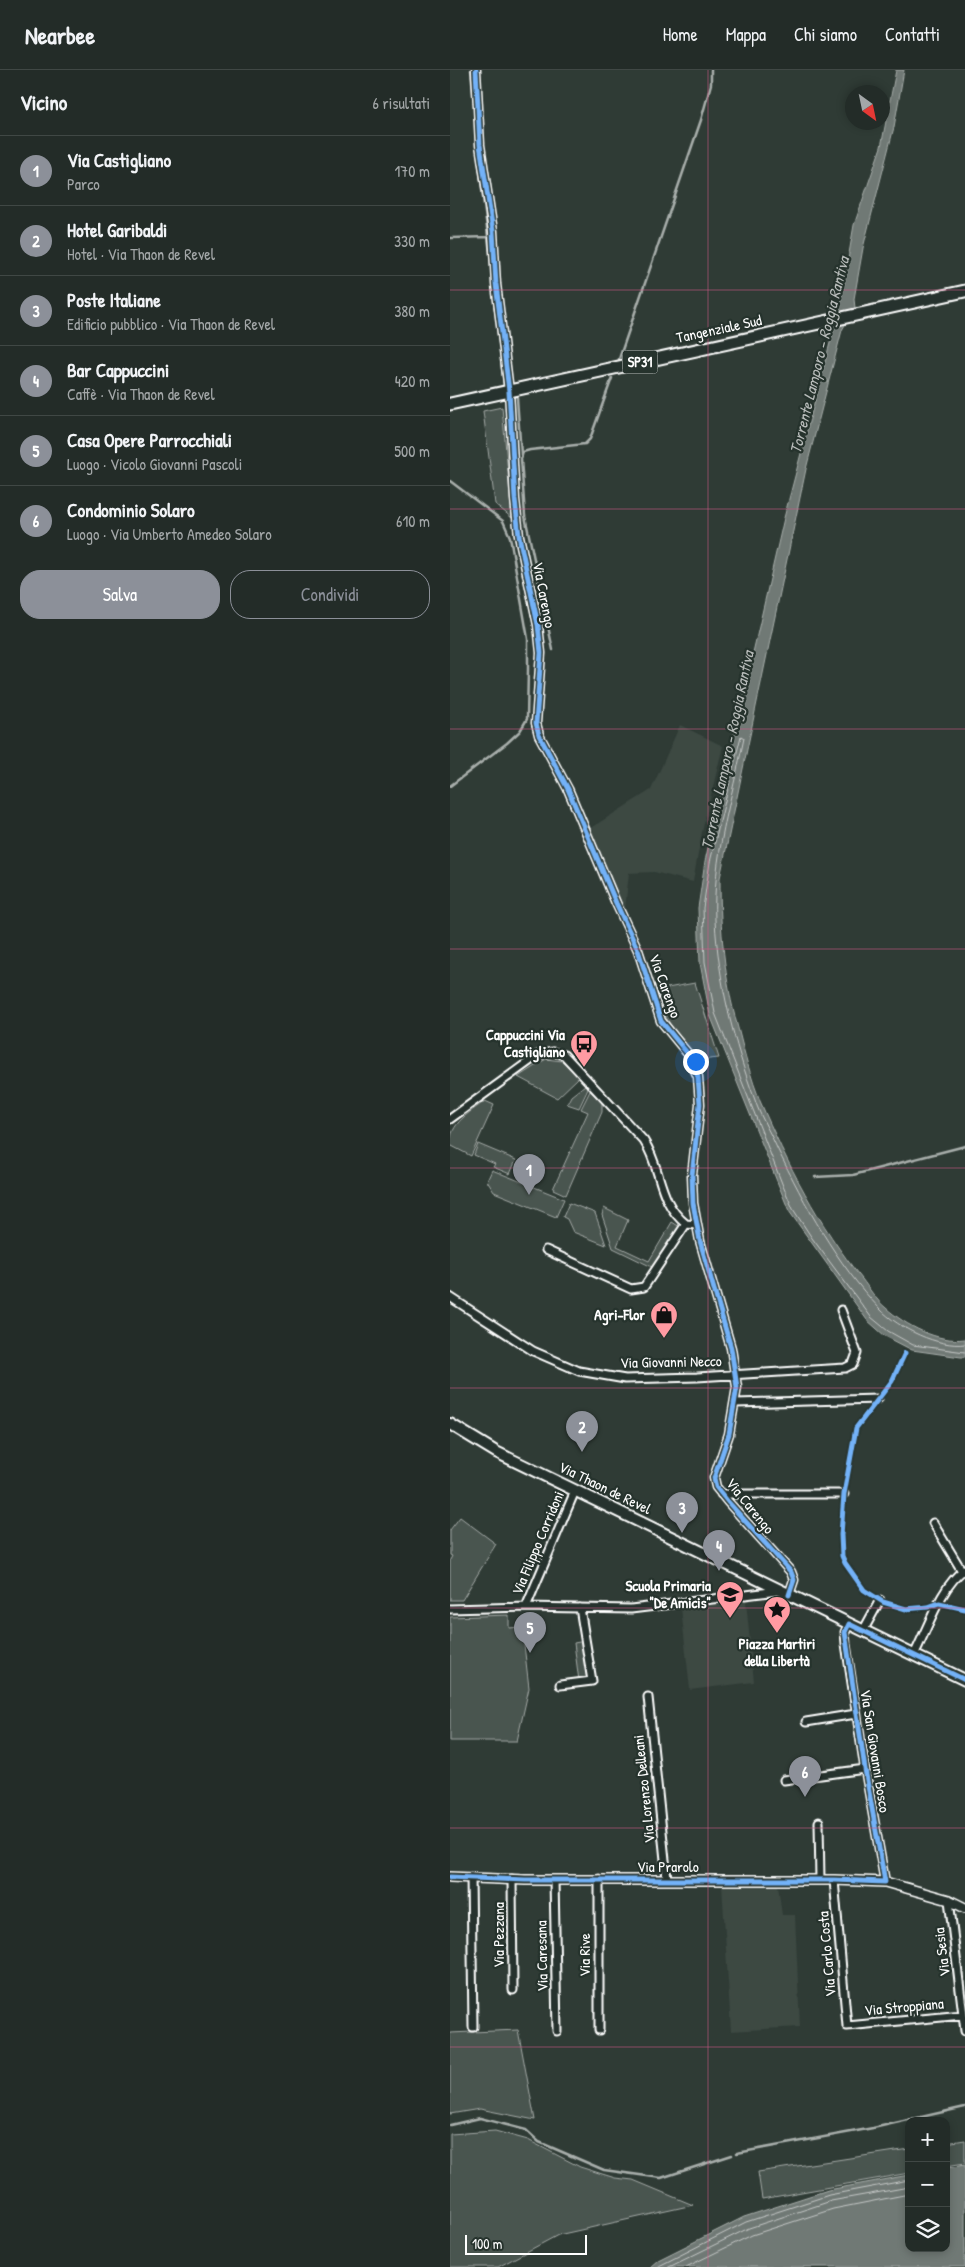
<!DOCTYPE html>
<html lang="it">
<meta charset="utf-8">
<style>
:root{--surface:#232c28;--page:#2f3834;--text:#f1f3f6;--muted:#a3a7a8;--line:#404845;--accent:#8c9099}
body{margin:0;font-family:"Patrick Hand",sans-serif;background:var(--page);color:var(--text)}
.controls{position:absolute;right:15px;bottom:15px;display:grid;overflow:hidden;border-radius:10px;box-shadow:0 2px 8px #0003}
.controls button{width:45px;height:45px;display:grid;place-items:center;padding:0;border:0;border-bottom:1px solid var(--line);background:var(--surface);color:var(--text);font:25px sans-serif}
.compass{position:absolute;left:395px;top:15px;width:45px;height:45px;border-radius:50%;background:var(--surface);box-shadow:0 2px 8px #0003;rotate:147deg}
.scale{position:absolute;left:15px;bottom:12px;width:122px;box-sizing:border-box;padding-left:5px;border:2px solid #fff;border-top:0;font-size:14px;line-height:18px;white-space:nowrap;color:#fff;-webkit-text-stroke:4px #26332d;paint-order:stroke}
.you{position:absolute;left:245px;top:991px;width:18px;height:18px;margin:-12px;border:4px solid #fff;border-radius:50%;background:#1a73e8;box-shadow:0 0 0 8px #1a73e833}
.badge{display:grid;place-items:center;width:32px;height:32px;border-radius:50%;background:var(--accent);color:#fff;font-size:16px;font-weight:700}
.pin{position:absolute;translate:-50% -41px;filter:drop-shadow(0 1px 2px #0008)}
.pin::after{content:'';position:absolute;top:26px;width:18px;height:15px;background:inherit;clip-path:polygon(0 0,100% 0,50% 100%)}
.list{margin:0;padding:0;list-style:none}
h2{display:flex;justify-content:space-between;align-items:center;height:65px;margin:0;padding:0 20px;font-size:21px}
h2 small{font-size:16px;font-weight:400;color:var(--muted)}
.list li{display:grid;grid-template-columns:32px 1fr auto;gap:15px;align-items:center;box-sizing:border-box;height:70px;padding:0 20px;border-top:1px solid var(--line)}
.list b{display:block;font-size:19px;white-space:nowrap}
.list p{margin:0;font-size:16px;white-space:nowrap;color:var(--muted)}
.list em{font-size:16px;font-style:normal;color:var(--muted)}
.actions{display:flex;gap:10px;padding:15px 20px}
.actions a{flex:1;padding:11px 0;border:1px solid var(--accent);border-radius:20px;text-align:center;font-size:18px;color:var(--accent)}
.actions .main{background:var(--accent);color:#fff}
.icon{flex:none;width:28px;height:28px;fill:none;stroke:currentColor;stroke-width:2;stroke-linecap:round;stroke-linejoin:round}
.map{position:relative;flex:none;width:515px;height:2197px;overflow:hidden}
header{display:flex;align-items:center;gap:30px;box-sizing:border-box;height:70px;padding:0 25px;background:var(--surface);border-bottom:1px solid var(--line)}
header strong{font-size:24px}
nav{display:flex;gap:28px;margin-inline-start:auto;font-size:18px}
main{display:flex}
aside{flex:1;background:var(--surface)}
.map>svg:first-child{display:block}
</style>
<header>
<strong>Nearbee</strong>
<nav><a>Home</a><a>Mappa</a><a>Chi siamo</a><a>Contatti</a></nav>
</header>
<main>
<aside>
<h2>Vicino<small>6 risultati</small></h2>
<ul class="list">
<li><span class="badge">1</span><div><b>Via Castigliano</b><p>Parco</p></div><em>170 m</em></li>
<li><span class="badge">2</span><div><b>Hotel Garibaldi</b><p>Hotel · Via Thaon de Revel</p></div><em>330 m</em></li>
<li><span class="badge">3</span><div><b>Poste Italiane</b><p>Edificio pubblico · Via Thaon de Revel</p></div><em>380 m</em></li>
<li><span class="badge">4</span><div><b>Bar Cappuccini</b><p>Caffè · Via Thaon de Revel</p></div><em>420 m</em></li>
<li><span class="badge">5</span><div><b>Casa Opere Parrocchiali</b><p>Luogo · Vicolo Giovanni Pascoli</p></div><em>500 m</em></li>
<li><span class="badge">6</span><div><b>Condominio Solaro</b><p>Luogo · Via Umberto Amedeo Solaro</p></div><em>610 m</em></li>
</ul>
<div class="actions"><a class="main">Salva</a><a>Condividi</a></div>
</aside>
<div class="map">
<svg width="515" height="2197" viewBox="0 0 515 2197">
<rect width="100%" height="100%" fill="#2f3b35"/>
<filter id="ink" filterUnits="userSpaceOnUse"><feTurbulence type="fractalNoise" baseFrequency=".02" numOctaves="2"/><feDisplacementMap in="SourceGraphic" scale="10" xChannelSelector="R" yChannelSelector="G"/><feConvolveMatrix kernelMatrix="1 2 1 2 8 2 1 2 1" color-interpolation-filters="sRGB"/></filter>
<g filter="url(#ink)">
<path fill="#3c4842" d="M 230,655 L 273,676 L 252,762 L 243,812 L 204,802 L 179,803 L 175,839 L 172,839 L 139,759 L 201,720 Z
M 296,1531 L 304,1612 L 240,1620 L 231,1538 Z
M 272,1815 L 328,1815 L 332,1845 L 345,1845 L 350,1957 L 281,1961 Z"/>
<path fill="#4a544f" stroke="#a4aaa7" d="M 52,337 L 62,448 L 45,434 L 33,341 Z
M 245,913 L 269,988 L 250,990 C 231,968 211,949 206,920 Z
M 96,989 L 112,991 L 129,1007 L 107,1028 L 68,1007 Z
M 135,1015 L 138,1019 L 129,1038 L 117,1034 L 121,1026 Z
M 140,1021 L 152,1033 L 152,1042 L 116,1125 L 103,1119 L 138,1042 L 131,1039 Z
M 35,1031 L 44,1035 L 21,1086 L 0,1075 C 0,1053 19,1043 35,1031 Z
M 28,1074 L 66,1090 L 60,1104 L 43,1097 L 45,1094 L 24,1085 Z
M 42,1100 L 114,1129 L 106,1147 L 44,1122 L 37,1111 Z
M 119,1133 L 145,1143 L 156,1175 L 123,1162 L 117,1149 L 113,1147 Z
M 154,1138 L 178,1150 L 167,1176 L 199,1191 L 222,1152 L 230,1157 L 202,1197 L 163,1178 L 152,1145 Z
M 10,1447 L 46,1474 L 12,1530 L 0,1530 L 0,1490 L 2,1486 L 0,1485 L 0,1460 Z
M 59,1545 L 59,1558 L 72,1557 L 79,1618 L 67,1671 L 0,1671 L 0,1547 Z
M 135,1571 L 139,1610 L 129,1611 L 124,1573 Z
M 68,1960 L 85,2050 L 30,2039 L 0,2044 L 0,1963 Z
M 45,2061 L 78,2070 L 130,2097 L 165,2108 L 183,2110 L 243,2135 L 108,2165 L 48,2197 L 0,2197 L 0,2064 Z
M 515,2070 L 515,2093 L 496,2096 L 496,2073 Z
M 459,2079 L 459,2103 L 312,2129 L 308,2102 Z"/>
<path fill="#707975" stroke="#a9afac" d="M 446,0 L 454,0 L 444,57 L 413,178 L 404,229 L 405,238 L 392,260 L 356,399 L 270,808 C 270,859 274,909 288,958 C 294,982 301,1008 310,1031 C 337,1093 369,1156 412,1209 C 419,1218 426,1230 436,1238 C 455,1255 488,1273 515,1269 L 515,1287 L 511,1287 L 462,1280 L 435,1266 L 417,1250 L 339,1141 L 260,945 L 250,893 L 248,838 L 255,791 L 334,448 L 390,235 L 404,155 L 431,77 Z
M 515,2095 L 515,2197 L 200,2197 L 208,2190 L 294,2147 L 378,2120 L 459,2105 L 459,2178 L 496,2178 L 496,2098 Z"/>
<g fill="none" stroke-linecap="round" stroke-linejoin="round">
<path stroke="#c6c9c8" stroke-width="1" d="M 515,1274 C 489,1278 448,1258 430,1239 C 386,1193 355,1135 327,1078 C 320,1062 310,1046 305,1030 C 284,974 268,910 265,850 C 262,789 282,728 294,668 L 291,666 L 260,792 L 253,838 L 255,892 L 265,943 L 333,1116 L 343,1139 L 362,1168 L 421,1247 L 438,1261 L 463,1275 L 515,1282
M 207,2197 L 296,2152 L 379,2125 L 459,2110
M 219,2197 L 299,2158 L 381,2131 L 459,2117
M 236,2197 L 302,2165 L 383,2139 L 459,2124"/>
<path stroke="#a9afac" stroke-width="2.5" d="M 21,0 L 26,56
M 28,86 C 32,126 39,165 42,205
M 0,168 L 39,167
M 43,220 L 54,315
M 169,289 L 251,50 L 261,14 L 261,0
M 67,328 L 71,385
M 0,411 L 53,451 L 60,467 L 78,569 L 78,599 L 77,649 L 70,661 L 57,673 L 0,716
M 103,580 L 75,446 L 71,389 L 73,382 L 80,380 L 135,374 L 140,369 L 162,308
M 365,1107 L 403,1105 L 515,1076
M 0,2055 L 30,2048 L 76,2060 L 89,2072 L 154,2100 L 211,2108 L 282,2085
M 287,2083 L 423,2058 L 515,2037"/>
<defs>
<path id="minor" d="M 26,0 L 30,75 L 43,161 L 46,214 L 59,321 L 65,429 L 69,466 L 88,555 L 91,583 L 86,653 L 89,665 L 118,719 L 166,833 L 188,880 L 211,951 L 238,984 L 248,1007 L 250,1034 L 242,1105 L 243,1133 L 250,1171 L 281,1278 L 287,1317 L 279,1364 L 264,1408 L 266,1417 L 278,1432 L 341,1502 L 344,1510 L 339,1525
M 0,1049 L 88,985 L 103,982 L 114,985 L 194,1071 C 212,1098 207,1131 236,1154 L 247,1155
M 96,1180 L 181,1219 L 194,1217 L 236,1154
M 0,1227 L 83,1281 L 129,1301 L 175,1309 L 247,1307 L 395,1298 L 403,1294 L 407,1283 L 391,1240
M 286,1333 L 428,1329
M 271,1424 L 394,1424
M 483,1453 L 512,1501
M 76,1537 L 125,1421
M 0,1539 L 76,1537 L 181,1539 L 328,1521
M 399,1554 L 395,1562 L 396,1574 L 415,1699 L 435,1812
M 413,1561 L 430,1530
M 464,1585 C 477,1560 491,1515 515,1499
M 110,1615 L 142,1611 L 130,1538
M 198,1627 L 217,1809
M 356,1652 L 406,1644
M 334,1710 L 415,1699
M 369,1752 L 370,1810
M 21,1807 L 23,1957
M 62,1809 L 63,1920
M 104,1810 L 107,1961
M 384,1810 L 397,1956 L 513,1945
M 499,1830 L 515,1961
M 149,1960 L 149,1809"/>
<path id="tertiary" d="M 0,1807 L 75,1810 L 384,1810 L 435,1812 L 499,1830 L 515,1838"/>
<path id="secondary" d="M 0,1354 L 46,1382 L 515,1610"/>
<path id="primary" d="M 0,334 L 515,221"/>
</defs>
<use href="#minor" stroke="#fff" stroke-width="11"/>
<use href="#tertiary" stroke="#fff" stroke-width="12"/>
<use href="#secondary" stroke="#fff" stroke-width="14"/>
<use href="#primary" stroke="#fff" stroke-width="15"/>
<use href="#minor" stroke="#26332d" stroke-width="7"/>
<use href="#tertiary" stroke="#26332d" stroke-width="9"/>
<use href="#secondary" stroke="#26332d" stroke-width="10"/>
<use href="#primary" stroke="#26332d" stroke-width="11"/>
<defs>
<path id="cycleway" d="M 26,0 L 30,75 L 43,161 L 46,214 L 59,321 L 65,429 L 69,466 L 88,555 L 91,583 L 86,653 L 89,665 L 118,719 L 166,833 L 188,880 L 211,951 L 238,984 L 248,1007 L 250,1034 L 242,1105 L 243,1133 L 250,1171 L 281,1278 L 287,1317 L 279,1364 L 264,1408 L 266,1417 L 278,1432 L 341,1502 L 344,1510 L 339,1525
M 455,1283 L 442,1311 L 406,1358 L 394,1424 L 391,1465 L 392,1486 L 395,1493 L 414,1520 L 433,1532 L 456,1539 L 478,1537 L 489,1533 L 515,1539
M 0,1807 L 75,1810 L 384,1810 L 435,1812 L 415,1699 L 395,1562 L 399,1554 L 515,1610"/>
</defs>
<use href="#cycleway" stroke="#26332d" stroke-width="8"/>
<use href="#cycleway" stroke="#73b2f8" stroke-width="5"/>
</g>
</g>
<path fill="none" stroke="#d45d8c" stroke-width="1" stroke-opacity="0.55" d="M 258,0 L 258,2197M 0,220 L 515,220M 0,439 L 515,439M 0,659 L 515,659M 0,879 L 515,879M 0,1098 L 515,1098M 0,1318 L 515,1318M 0,1538 L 515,1538M 0,1758 L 515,1758M 0,1977 L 515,1977"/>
<defs>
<symbol id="bus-pin" viewBox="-11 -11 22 30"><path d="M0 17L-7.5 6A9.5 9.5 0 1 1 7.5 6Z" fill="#ff9aa2" stroke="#26332d"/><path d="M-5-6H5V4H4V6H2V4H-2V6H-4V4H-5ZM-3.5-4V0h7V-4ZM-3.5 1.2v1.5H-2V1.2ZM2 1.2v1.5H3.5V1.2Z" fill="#111"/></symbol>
<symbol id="shop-pin" viewBox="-11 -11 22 30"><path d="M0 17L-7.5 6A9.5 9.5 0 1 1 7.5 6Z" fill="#ff9aa2" stroke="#26332d"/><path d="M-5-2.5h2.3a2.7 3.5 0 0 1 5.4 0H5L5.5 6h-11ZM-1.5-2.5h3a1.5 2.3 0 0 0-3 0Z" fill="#111"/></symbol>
<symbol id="school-pin" viewBox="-11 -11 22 30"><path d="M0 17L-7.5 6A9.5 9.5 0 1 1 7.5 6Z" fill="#ff9aa2" stroke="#26332d"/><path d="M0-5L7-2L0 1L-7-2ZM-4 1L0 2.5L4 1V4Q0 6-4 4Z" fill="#111"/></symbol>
<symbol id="sight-pin" viewBox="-11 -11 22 30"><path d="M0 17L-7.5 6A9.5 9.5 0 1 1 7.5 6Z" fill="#ff9aa2" stroke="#26332d"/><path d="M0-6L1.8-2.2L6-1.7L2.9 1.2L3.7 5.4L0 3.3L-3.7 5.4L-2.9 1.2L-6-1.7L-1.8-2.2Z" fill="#111"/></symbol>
</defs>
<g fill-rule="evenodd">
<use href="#bus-pin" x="118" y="958" width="32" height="43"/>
<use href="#shop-pin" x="198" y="1229" width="32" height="43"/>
<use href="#school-pin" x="264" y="1509" width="32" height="43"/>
<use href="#sight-pin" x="311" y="1524" width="32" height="43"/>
</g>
<g text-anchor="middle" stroke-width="4.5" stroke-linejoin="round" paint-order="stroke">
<rect fill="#26332d" stroke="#bec2c0" stroke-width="1" x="172.5" y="280.5" width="35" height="23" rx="4"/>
<g font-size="14" font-weight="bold" fill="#fff">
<text x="190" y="297">SP31</text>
</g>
<g font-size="15" fill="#fff" stroke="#26332d">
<text transform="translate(269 259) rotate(-12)" y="5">Tangenziale Sud</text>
<text transform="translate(94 525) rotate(79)" y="5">Via Carengo</text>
<text transform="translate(215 916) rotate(70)" y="5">Via Carengo</text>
<text transform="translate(221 1292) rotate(-1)" y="5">Via Giovanni Necco</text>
<text transform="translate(155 1418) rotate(26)" y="5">Via Thaon de Revel</text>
<text transform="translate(300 1436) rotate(51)" y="5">Via Carengo</text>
<text transform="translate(88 1473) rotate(-67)" y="5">Via Filippo Corridoni</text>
<text transform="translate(425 1681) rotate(81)" y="5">Via San Giovanni Bosco</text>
<text transform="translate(194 1719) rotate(-96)" y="5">Via Lorenzo Delleani</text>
<text x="218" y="1802">Via Prarolo</text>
<text transform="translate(49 1865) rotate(-90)" y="5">Via Pezzana</text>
<text transform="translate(492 1882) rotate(-97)" y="5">Via Sesia</text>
<text transform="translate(377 1884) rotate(-95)" y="5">Via Carlo Costa</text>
<text transform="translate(135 1885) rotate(-90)" y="5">Via Rive</text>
<text transform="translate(92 1886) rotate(-91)" y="5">Via Caresana</text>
<text transform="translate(454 1937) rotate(-5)" y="5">Via Stroppiana</text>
</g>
<g font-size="15" font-weight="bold" fill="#fff" stroke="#26332d" text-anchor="end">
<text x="115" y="970">Cappuccini Via<tspan x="115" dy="17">Castigliano</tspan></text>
<text x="195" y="1250">Agri-Flor</text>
<text x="261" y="1521">Scuola Primaria<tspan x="261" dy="17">"De Amicis"</tspan></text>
<text x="327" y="1579" text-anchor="middle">Piazza Martiri<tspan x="327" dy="17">della Libertà</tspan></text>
</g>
<g font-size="16" font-style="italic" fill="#b8bcba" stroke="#26332d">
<text transform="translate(369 285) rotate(-76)" y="6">Torrente Lamporo - Roggia Rantiva</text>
<text transform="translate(277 680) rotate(-78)" y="6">Torrente Lamporo - Roggia Rantiva</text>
</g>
</g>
</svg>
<div class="controls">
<button>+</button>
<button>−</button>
<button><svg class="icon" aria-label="layers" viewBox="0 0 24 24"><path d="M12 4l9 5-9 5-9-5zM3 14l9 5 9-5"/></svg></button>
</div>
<svg class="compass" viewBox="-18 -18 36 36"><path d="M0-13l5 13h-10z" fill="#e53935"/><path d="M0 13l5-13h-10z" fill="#a3a7a8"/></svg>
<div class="scale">100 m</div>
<div class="you"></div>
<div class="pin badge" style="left:79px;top:1125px">1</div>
<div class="pin badge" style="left:132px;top:1382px">2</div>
<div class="pin badge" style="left:232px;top:1463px">3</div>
<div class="pin badge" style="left:269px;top:1501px">4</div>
<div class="pin badge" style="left:80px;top:1583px">5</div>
<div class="pin badge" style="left:355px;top:1727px">6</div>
</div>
</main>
